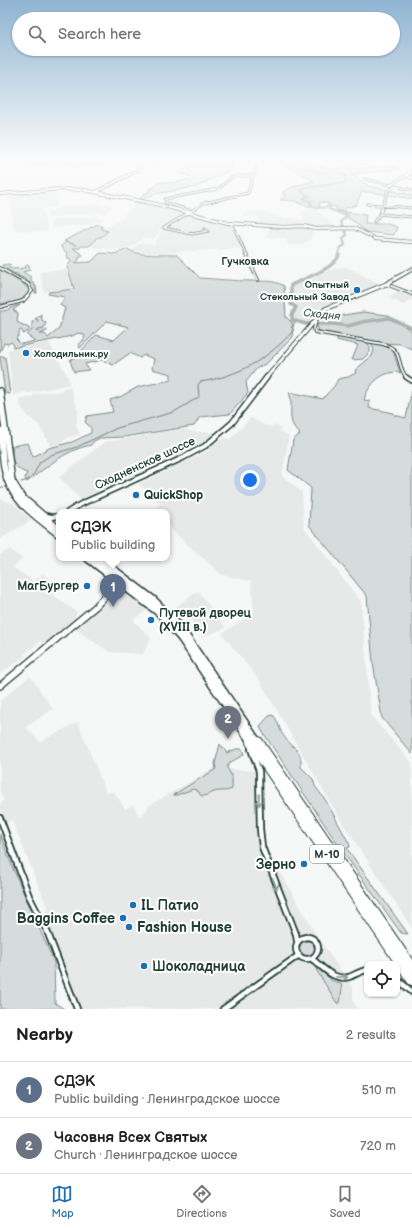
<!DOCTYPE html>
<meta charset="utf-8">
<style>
:root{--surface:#fff;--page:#f6f6f6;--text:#222;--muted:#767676;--line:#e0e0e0;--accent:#1f6fb2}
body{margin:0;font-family:"Balsamiq Sans",sans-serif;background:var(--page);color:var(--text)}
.controls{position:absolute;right:12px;bottom:12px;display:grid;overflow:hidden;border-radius:8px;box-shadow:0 1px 3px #0004}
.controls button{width:36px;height:36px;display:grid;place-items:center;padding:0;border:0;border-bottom:1px solid var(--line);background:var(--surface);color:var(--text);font:20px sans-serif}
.you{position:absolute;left:250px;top:480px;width:14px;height:14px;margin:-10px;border:3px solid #fff;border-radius:50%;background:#1a73e8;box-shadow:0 0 0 6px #1a73e833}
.badge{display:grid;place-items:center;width:26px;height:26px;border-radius:50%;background:var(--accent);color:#fff;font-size:13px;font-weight:700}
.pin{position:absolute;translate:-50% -33px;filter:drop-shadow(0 1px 2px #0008)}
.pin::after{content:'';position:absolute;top:21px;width:14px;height:12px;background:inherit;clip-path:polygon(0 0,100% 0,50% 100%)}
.popup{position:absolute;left:56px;top:509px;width:114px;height:52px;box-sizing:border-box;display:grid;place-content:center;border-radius:8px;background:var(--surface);filter:drop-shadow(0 1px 3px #0005);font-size:13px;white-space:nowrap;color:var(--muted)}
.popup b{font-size:15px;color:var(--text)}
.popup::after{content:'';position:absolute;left:50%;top:100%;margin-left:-8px;border:8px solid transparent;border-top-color:var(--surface)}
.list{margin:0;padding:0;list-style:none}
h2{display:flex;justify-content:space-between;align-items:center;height:52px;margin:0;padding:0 16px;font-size:17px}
h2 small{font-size:13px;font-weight:400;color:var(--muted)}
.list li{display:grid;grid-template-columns:26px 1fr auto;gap:12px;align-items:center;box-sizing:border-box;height:56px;padding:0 16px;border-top:1px solid var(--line)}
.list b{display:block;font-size:15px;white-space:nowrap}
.list p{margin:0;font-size:13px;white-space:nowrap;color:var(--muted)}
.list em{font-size:13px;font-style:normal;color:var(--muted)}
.icon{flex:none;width:22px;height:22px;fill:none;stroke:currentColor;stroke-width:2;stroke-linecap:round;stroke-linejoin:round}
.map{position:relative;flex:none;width:412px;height:1009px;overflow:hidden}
.search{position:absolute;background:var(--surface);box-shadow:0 1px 3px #0004;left:12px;right:12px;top:12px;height:44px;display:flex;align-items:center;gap:10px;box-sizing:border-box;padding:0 14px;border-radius:22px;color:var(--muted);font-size:15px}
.sheet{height:164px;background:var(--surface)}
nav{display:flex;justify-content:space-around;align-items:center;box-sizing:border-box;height:56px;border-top:1px solid var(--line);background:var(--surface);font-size:11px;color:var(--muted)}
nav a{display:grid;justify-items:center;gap:2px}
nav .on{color:var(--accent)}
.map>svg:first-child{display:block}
</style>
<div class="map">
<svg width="412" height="1009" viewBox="0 0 412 1009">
<rect width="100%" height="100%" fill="#f6f7f7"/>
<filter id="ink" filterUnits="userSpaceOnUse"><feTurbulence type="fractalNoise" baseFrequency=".025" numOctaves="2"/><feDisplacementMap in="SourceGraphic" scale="8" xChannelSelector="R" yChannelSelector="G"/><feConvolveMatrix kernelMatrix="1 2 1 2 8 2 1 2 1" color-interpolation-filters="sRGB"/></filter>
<g filter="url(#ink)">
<path fill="#e6e9e8" d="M 147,160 L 174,160 L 160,169 L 146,168 Z
M 55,190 L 58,206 L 42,209 L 48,232 L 15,230 L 11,216 L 14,215 L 11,214 L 10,194 Z
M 135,201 L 187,213 L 160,230 L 154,239 L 142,238 L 134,246 L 115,250 L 90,247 L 108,231 L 102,229 L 127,216 L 123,215 L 132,208 Z
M 95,204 L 102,205 L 101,209 L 104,204 L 113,205 L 106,214 L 97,213 L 49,218 L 48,213 L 60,207 Z
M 315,209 L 332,223 L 333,226 L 314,228 L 303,225 L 256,224 L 260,217 L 242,216 L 244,212 L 265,211 L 279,217 L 304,219 L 302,211 Z
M 189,213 L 222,223 L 231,224 L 242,248 L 150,254 L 131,250 L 140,243 L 155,245 L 161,231 Z
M 97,216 L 104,218 L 104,219 L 81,227 L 80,225 L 52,228 L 50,222 L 54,220 Z
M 271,227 L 301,227 L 313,229 L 312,238 L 301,245 L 288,245 L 285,238 L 265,238 Z
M 345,266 L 381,284 L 321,308 L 308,325 L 291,322 L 297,305 L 289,286 L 291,283 L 307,282 L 330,270 Z
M 66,269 L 72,288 L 44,292 L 40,272 Z
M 400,290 L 412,294 L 412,299 L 403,305 L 388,297 Z
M 48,342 L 68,377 L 69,384 L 28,393 L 24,392 L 13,395 L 8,350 Z
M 70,387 L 78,411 L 76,425 L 80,435 L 68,437 L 61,443 L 51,446 L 39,425 L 29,417 L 21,407 L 19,399 L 31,397 L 35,394 L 61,391 L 64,388 Z
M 251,418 L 266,426 L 272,427 L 275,425 L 281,428 L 279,431 L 289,436 L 282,476 L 302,492 L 304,527 L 361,602 L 371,716 L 412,763 L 412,928 L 340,819 L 260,681 L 222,634 L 254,612 L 251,581 L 222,575 L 167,526 L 167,512 L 150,511 L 161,504 L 139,484 L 210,450 L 208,448 L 225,437 L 229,440 Z
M 183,429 L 193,432 L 218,432 L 210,439 L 192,451 L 82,501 L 59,477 L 105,442 Z
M 0,499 L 12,503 L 32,520 L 0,539 Z
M 10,549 L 22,559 L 13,567 L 33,581 L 43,574 L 62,588 L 53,595 L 77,612 L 75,617 L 77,619 L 45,645 L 40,641 L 24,654 L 25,656 L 0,674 L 0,555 Z
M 122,589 L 140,605 L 143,604 L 148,609 L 133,620 L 151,638 L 143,654 L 110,652 L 75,629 L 115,590 Z
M 198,591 L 226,628 L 203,637 L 191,620 L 171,610 Z
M 30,676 L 53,709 L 26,727 L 40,742 L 78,722 L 106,793 L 114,792 L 125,809 L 133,805 L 140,818 L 150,805 L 214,768 L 255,771 L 256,795 L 264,796 L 265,843 L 271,856 L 315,933 L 353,988 L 353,1001 L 358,1009 L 80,1009 L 44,914 L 48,909 L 12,820 L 6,823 L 0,809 L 0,803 L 4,801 L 0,791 L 0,701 Z"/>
<path fill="#d6dcdb" stroke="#7a8c88" d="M 20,160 L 102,161 L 103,164 L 81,165 L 81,167 L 63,162 L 22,166 Z
M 215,160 L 233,160 L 232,169 L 196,187 L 155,194 L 141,200 L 139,199 L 145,193 L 149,192 L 149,189 L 153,188 L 159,182 C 169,183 181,183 190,178 L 190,176 L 181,174 L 179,172 L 180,170 L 190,169 L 191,167 L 189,166 L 191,164 L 206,166 L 206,162 L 217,161 Z
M 276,160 L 302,160 L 303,162 L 329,169 L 392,166 L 399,169 L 351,174 L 369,186 L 412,195 L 412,199 L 370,192 L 362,192 L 356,205 L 345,208 L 345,211 L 338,211 L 366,215 L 365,224 L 388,224 L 397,227 L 394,235 L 366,232 L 353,221 L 348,218 L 349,217 L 347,214 L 337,211 L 338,211 L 336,209 L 337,207 L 328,206 L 329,204 L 320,202 L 319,208 L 308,207 L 294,201 L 280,200 L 285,196 L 282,193 C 290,185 303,185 314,181 Z
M 98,224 L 103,226 L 100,227 L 102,228 L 101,229 L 108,231 L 101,237 L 96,238 L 95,241 L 89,246 L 81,246 L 80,248 L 73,248 L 83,255 L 79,257 L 79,260 L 75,263 L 91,262 L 100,253 L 114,254 L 128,249 C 137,257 165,254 177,255 L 200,278 C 217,279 234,281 251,281 C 263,282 272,279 284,286 L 286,317 L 294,325 L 292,330 L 293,337 L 267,363 L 257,368 L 246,382 L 248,393 L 230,414 L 200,417 L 194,426 L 124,437 L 100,438 L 94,441 L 91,445 C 65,450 47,467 27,482 L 25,478 L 27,473 C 16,470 9,459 13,448 L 11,447 L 12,446 L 28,443 L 33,457 L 49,448 L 72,442 L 91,433 L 91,428 L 85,422 L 87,416 L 113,412 L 110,400 L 120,397 L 138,387 L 171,380 L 171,374 L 152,369 L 154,359 L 144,355 L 140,358 L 130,353 L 113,365 L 102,360 L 85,364 L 89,370 L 74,372 L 70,360 L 82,353 L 81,351 L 96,335 L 114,340 L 128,327 L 107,321 L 80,348 L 78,344 L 83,341 L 85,336 L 83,334 L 78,333 L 72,336 L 17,347 L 13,348 L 14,345 L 11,342 L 8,344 L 4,343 L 0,352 L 0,311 C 7,312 13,306 20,305 L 13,310 L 18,313 L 17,322 L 29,328 L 29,331 L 23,334 L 23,332 L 21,330 L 19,331 L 19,335 L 16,339 L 21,344 L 35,341 L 27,335 L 32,330 L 32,322 L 38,321 L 38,320 L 35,319 L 41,314 L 42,320 L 46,323 L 44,328 L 38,329 L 37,331 L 47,329 L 47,331 L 40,334 L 45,334 L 48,338 L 59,329 L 65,308 L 60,305 L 65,297 L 48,294 L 49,292 L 74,289 L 67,266 L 72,261 L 68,258 L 67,253 L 62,249 L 61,246 L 66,242 L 76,245 L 64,241 Z
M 9,264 L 11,265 L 8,267 L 13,269 L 24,268 L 27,265 L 29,265 L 30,270 L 23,272 L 31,277 L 31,281 L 36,286 L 37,293 L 35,293 L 35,287 L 24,278 L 18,276 L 18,274 L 13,273 L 2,265 Z
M 0,270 L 25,285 L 29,290 C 26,300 16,302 7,305 L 6,303 L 0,304 Z
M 363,312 L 387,315 L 412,331 L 412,349 L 400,344 L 385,343 L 319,331 L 317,325 L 318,320 L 326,317 L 326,315 L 338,316 Z
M 339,337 L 367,342 L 370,347 L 370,352 L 363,359 L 352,360 L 358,345 L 336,340 Z
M 371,343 C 400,348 390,348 400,371 L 400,373 C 383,369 368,385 364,400 L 370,401 L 369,408 L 394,413 L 394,415 L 406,418 L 412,389 L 412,754 L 382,718 L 373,663 L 367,596 L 309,525 L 311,488 L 288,470 L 293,440 L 300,434 C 284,419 295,409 289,392 L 323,399 C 328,391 334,389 338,379 L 348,377 L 356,373 L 355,370 L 372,356 L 374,350 Z
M 2,356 L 5,357 L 10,394 L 5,393 L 0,357 Z
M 273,715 C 279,721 279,731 285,738 C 294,749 302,749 301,767 L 313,779 L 315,786 L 326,801 L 349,843 L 350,847 L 347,848 L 348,850 L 408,934 L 401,933 L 343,852 L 262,731 L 260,726 L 269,716 Z
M 220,744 L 227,753 L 236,749 L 242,749 L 244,754 C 238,760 231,759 227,767 L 232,777 L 232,789 C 226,792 220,790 214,792 C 209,794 207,796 201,796 L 198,791 L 193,789 L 177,795 L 173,795 L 216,769 L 215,764 Z
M 0,834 L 14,871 L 54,962 L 55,1003 L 64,1009 L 0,1009 Z
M299 949a8 8 0 1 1 16 0a8 8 0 1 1-16 0Z
M 314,966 L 320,968 L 331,980 L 341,984 L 342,989 L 340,1003 L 337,1003 Z"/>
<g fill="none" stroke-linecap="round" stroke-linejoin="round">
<path stroke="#72857f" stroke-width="1" d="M 21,482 L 28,480 L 34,474 L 40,462 L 51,455 L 77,447 L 117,428 L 174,412 L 199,397 L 198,385 L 200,382 C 239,376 268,359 294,330 L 291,327 L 295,322
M 0,487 L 4,488"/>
<path stroke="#aab5b1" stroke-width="2.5" d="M 297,160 L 299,161 L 295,165 L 298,167 L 319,170 L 318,173 L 339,173 L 346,175 L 345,177 L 347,181 L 344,183 L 302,188 L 302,192 L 309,196 L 304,198 L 305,200 L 311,201 L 310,202 L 312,204 L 310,205 L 317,208 L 329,207 L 329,209 L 347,216 L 341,222 L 347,235 L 343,238 L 345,245 L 340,248 L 338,256"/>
<path stroke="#aab5b1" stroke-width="3.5" d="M 339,255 C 336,268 303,279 291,285 L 291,304 L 296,307 L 292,315 L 292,320 L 306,324 L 333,324 L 348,326 L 362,322 L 389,318 L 412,328"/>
<defs>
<path id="street-far3" d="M 343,160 L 352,164 L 379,160
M 406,160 L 412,162
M 365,179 L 412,190
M 390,185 L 406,175
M 367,204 L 412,208
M 191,211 L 166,203 L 165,199 L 218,189 L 231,178 L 236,176 L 253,176
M 380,214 L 412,217
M 374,222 L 380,214 L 388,191 L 396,186
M 232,223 L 247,256
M 205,228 L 208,231 L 192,234 L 164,228 L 204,203 L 248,193 L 256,166 L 256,161 L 259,160"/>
<path id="street-far2" d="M 246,255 L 258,280
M 0,268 L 28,284 L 32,291 L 23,301 L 0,307
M 386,284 L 412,294
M 316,321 L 314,328 L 315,332 L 383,344 C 405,350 395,365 407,378"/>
<path id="street-far1" d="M 406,377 L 412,381"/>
<path id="street" d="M 251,749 L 259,771 L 260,829 L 262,847 L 296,934 L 297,941
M 0,818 L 29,896 L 47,931 L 77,1009
M296 948a11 11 0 1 1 22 0a11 11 0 1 1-22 0Z
M 312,959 C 323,967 333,981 349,977 C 355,975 360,971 367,970
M 397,979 L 412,992
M 223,1009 L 299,955"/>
<path id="secondary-far3" d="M 412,171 L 406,175 L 412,178
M 96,192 L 138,170 L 141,160
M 0,194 L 61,189 L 84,190 L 156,204 L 228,223 L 284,227 L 303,226 L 316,229 L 354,228 L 376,239 L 412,242"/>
<path id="secondary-far2" d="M 266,378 L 325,309 L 386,284 L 412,269"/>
<path id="secondary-far1" d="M 68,512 L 81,504 L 183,458 L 205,446 L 232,423 L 267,377
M 43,515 L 52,517 L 59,516"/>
<path id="secondary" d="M 0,686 L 95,607 L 111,590 L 119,586 L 123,587"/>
<path id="highway-far2" d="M 0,391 L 12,481 L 22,497 L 59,529
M 0,430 C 2,446 2,464 7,479 C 15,504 40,519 59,535"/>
<path id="highway-far1" d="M 88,558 L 160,613 L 182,639 L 252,743
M 98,558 L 153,600 L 178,625 L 258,743"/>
<path id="highway" d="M 251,742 L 412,980
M 258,742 L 412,968"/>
</defs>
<use href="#street-far3" stroke="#1f3d34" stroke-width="3"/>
<use href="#street-far2" stroke="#1f3d34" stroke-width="4"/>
<use href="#street-far1" stroke="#1f3d34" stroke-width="6"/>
<use href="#street" stroke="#1f3d34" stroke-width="8"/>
<use href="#secondary-far3" stroke="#1f3d34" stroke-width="4"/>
<use href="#secondary-far2" stroke="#1f3d34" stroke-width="5"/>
<use href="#secondary-far1" stroke="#1f3d34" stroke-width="7"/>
<use href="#secondary" stroke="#1f3d34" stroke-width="8"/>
<use href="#highway-far2" stroke="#1f3d34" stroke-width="8"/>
<use href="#highway-far1" stroke="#1f3d34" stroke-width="10"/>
<use href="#highway" stroke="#1f3d34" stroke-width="12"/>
<use href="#street-far3" stroke="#fff" stroke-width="1.5"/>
<use href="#street-far2" stroke="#fff" stroke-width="2"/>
<use href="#street-far1" stroke="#fff" stroke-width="3"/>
<use href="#street" stroke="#fff" stroke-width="4.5"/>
<use href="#secondary-far3" stroke="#fff" stroke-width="2.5"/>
<use href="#secondary-far2" stroke="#fff" stroke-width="3"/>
<use href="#secondary-far1" stroke="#fff" stroke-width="4"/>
<use href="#secondary" stroke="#fff" stroke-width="5.5"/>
<use href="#highway-far2" stroke="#fff" stroke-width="5.5"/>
<use href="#highway-far1" stroke="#fff" stroke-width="7"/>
<use href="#highway" stroke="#fff" stroke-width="10"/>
</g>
<defs><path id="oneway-shaft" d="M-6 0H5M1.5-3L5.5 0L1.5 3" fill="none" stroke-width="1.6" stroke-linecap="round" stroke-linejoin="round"/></defs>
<g stroke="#8f9e9a">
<use href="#oneway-shaft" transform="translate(259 800) rotate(91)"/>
<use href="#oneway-shaft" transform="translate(275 884) rotate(69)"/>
<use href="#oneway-shaft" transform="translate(342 977) rotate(1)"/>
</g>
</g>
<linearGradient id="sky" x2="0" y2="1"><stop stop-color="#8fb4d2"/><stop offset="0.53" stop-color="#fbfbfb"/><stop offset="1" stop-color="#fbfbfb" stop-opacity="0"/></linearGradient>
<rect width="412" height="302" fill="url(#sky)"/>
<g fill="#1f6fb2" stroke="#fff" stroke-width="1.5">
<circle cx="357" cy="290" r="4"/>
<circle cx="26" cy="353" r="4"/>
<circle cx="136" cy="495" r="4"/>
<circle cx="87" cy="586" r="4"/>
<circle cx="151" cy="620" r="4"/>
<circle cx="304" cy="864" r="4"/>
<circle cx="133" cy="905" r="4"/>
<circle cx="123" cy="918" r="4"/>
<circle cx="129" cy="927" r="4"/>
<circle cx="144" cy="966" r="4"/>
</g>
<g text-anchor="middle" stroke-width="4" stroke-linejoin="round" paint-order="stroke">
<g font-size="10" font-weight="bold" fill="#1f3d34" stroke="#fff" text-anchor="end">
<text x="349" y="288">Опытный<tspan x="349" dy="12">Стекольный Завод</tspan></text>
<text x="34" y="357" text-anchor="start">Холодильник.ру</text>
</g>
<g font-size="11" font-weight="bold" fill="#1f3d34" stroke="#fff">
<text x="245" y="265">Гучковка</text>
</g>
<g font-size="11" font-style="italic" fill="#49615a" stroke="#fff">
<text transform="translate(322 314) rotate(6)" y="4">Сходня</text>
</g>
<rect fill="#fff" stroke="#627771" stroke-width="1" x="310" y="845" width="34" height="18" rx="3"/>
<g font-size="11" font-weight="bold" fill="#1f3d34">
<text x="327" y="858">М-10</text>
</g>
<g font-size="12" fill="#1f3d34" stroke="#fff">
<text transform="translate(145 463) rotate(-25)" y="4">Сходненское шоссе</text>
</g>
<g font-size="12" font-weight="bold" fill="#1f3d34" stroke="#fff" text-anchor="start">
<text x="144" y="499">QuickShop</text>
<text x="79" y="590" text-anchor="end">МагБургер</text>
<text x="159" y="617">Путевой дворец<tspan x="159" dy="14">(XVIII в.)</tspan></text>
</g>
<g font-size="14" font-weight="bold" fill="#1f3d34" stroke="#fff" text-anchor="start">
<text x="296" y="869" text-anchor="end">Зерно</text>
<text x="141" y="910">IL Патио</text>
<text x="115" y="923" text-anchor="end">Baggins Coffee</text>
<text x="137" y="932">Fashion House</text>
<text x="152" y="971">Шоколадница</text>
</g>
</g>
</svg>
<div class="controls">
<button><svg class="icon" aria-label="locate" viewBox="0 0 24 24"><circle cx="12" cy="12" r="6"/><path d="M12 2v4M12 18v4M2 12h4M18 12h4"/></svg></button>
</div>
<div class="you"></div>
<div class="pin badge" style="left:113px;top:607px;background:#5c6f8a">1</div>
<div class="popup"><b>СДЭК</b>Public building</div>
<div class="pin badge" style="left:228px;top:739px;background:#6b7280">2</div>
<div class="search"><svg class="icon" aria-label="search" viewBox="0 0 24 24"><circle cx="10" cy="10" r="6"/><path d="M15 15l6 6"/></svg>Search here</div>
</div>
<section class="sheet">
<h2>Nearby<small>2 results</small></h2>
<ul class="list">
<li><span class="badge" style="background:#5c6f8a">1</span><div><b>СДЭК</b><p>Public building · Ленинградское шоссе</p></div><em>510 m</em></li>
<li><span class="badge" style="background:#6b7280">2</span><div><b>Часовня Всех Святых</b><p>Church · Ленинградское шоссе</p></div><em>720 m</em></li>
</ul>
</section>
<nav>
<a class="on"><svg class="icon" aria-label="map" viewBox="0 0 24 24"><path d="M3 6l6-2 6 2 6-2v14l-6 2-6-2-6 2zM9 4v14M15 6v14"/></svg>Map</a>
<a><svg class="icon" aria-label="directions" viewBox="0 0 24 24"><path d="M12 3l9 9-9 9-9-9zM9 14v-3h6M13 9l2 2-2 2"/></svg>Directions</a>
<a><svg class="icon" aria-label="saved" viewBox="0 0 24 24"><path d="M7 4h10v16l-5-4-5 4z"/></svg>Saved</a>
</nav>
